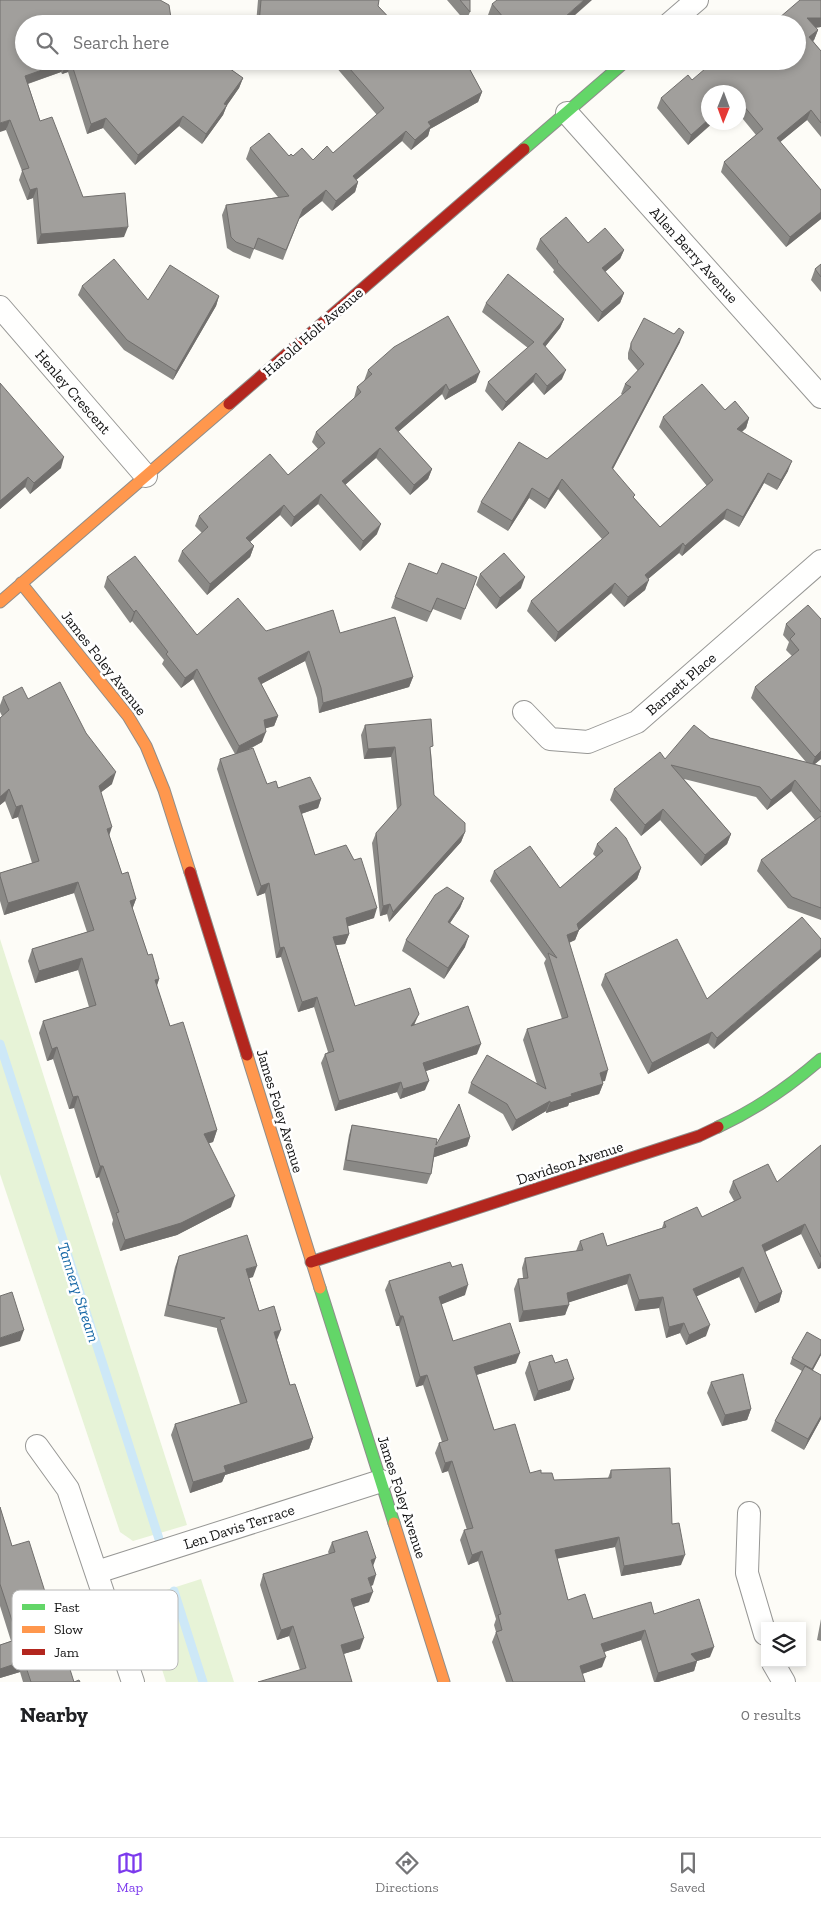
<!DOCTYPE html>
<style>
:root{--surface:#fff;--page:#f6f6f6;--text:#202124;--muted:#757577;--line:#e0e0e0;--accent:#7c3aed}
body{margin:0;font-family:"Zilla Slab",serif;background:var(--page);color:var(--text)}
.controls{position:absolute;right:15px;bottom:15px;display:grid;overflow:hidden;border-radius:0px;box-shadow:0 2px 8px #0003}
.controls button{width:45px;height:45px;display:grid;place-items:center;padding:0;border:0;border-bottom:1px solid var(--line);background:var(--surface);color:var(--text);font:25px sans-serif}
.compass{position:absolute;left:701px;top:85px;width:45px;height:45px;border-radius:50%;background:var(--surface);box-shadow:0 2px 8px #0003;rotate:181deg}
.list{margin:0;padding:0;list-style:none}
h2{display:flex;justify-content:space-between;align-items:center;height:65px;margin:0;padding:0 20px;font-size:21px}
h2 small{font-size:16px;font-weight:400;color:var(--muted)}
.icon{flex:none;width:28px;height:28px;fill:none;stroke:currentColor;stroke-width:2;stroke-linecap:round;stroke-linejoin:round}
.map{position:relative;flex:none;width:821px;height:1682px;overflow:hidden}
.search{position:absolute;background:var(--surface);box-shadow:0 2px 8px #0003;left:15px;right:15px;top:15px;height:55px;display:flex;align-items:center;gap:12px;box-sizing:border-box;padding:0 18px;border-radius:28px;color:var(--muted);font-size:19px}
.sheet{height:155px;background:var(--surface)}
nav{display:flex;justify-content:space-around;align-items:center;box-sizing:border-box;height:70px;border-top:1px solid var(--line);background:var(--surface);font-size:14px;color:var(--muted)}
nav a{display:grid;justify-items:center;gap:2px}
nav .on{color:var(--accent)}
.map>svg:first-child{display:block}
</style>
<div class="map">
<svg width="821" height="1682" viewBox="0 0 821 1682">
<rect width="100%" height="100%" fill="#fdfcf7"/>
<path fill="#e7f3d7" d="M 0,939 L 187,1525 L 133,1541 L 120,1532 L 0,1174 Z
M 201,1579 L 234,1682 L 166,1682 L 145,1615 L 154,1594 Z"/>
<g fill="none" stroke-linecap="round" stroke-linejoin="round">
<path stroke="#cde8f7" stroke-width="9" d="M 0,1044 L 159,1539
M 174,1591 L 203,1682"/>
<defs>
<path id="street" d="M 669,24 L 697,0
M 567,113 L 821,397
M 0,307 L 146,476
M 524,712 L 550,739 L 588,742 L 637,722 L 821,561
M 37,1446 L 68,1489 L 133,1682
M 749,1513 L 747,1573 L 765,1634
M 97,1572 L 381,1481
M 773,1663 L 784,1682"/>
<path id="fast" d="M 524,149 L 626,61
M 718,1127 C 757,1109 789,1087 821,1059
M 320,1288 L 394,1523"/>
<path id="slow" d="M 21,583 L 128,716 L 146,746 L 164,790 L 190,872
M 0,602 L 229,404
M 247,1055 L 320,1288
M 394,1523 L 444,1682"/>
<path id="jam" d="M 229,404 L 524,149
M 190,872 L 247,1055
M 311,1262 L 699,1136 L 718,1127"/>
</defs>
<use href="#street" stroke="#979795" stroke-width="24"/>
<use href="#fast" stroke="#8e8d8b" stroke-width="13"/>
<use href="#slow" stroke="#8e8d8b" stroke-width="13"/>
<use href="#jam" stroke="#8e8d8b" stroke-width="13"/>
<use href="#street" stroke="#fffffe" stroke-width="22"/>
<use href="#fast" stroke="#63d668" stroke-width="11"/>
<use href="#slow" stroke="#ff974d" stroke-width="11"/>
<use href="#jam" stroke="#b3261e" stroke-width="11"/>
</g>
<path fill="#8a8986" d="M 258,0 L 379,0 L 378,6 L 395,24 L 256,24 Z
M 447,0 L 470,0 L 470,12 L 466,21 L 469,24 L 432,24 L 433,20 L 465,21 Z
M 821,0 L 821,27 L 816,28 L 818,30 L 814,40 L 813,41 L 821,51 L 821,137 L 807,120 L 780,142 L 821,190 L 821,219 L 786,247 L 721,172 L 724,162 L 756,135 L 738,113 L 738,92 L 688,145 L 657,108 L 661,98 L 692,80 L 718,69 Z
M 492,4 L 565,24 L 496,24 L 488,15 Z
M 24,24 L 219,61 L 243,78 L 239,88 L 227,105 L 223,115 L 202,144 L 179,126 L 135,165 L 103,128 L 87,134 L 68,72 L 62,74 L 61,72 L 28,84 L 40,121 L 83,197 L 124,237 L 37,244 L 33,198 L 27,200 L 19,180 L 22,171 L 6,130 Z
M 336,61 L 469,61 L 469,68 L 482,92 L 478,102 L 430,129 L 428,136 L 411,150 L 402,141 L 356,180 L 358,182 L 355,192 L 332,211 L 322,201 L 299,219 L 283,260 L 254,249 L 250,259 L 233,252 L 227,248 L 222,215 L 226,205 L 278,197 L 246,159 L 250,148 L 289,156 L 293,156 L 313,160 L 333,153 L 377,115 L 335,66 Z
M 540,239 L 588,243 L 624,250 L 620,259 L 605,272 L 624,293 L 620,303 L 598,322 L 553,272 L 554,270 L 536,249 Z
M 821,264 L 821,292 L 811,280 L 815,269 Z
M 82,286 L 148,300 L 219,296 L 216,306 L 173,380 L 124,350 L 78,295 Z
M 486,303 L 564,319 L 560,328 L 545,347 L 562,379 L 544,395 L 533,382 L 502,411 L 485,391 L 488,382 L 528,348 L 482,312 Z
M 680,342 L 613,469 L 634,498 L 660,527 L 707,486 L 659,427 L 663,417 L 725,410 L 749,418 L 746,428 L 742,432 L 788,471 L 777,490 L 764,483 L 739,527 L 724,519 L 682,556 L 679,553 L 648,579 L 645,590 L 624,607 L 611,593 L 555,642 L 527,611 L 531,601 L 602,539 L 558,489 L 545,509 L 529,498 L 508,531 L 477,512 L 481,502 L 547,459 L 623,395 L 621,394 L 625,384 L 638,371 L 628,359 L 628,353 L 631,343 Z
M 368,370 L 476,382 L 445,400 L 442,394 L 398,432 L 432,469 L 428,479 L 410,495 L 376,458 L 345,485 L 377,534 L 360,551 L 318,504 L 291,527 L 280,515 L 250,542 L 254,546 L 250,557 L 207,595 L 178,561 L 182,551 L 202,533 L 195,526 L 199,516 L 288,475 L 318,449 L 312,442 L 316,432 L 354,398 L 357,387 L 364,381 Z
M 0,383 L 61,468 L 30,494 L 25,487 L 0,509 Z
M 437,574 L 477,577 L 461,620 L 433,609 L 427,622 L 391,608 L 395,597 Z
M 480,574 L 521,588 L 496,609 L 476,585 Z
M 107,577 L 197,635 L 266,631 L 340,633 L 413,677 L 409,687 L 319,713 L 317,698 L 305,661 L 261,684 L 278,716 L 274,726 L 265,728 L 262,742 L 246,751 L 267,784 L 321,799 L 318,808 L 301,814 L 315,855 L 374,918 L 348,926 L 349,934 L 345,944 L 336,945 L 355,1006 L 415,1023 L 414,1024 L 477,1054 L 426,1071 L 425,1090 L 400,1099 L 397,1092 L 335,1111 L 321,1063 L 325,1054 L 328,1052 L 314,1007 L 298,1012 L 281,957 L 276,958 L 265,893 L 257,896 L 217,769 L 220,759 L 235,754 L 193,679 L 181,688 L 162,664 L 164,660 L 132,621 L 130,623 L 104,587 Z
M 821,619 L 821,759 L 815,764 L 821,766 L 821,920 L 788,908 L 757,871 L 761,860 L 815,820 L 791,791 L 767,810 L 756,797 L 684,779 L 731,834 L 727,844 L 701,866 L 660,820 L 641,836 L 610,800 L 614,789 L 665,759 L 710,738 L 806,762 L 751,698 L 755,687 L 792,656 L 786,650 L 789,642 L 783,635 L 786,624 Z
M 3,697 L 28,699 L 86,733 L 112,784 L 101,792 L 109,835 L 122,874 L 136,899 L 132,909 L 148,955 L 159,979 L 157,986 L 170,1026 L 217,1130 L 213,1142 L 209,1143 L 231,1207 L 177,1235 L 120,1251 L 112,1224 L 113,1220 L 99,1177 L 96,1178 L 74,1108 L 69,1109 L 53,1059 L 47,1061 L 39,1033 L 43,1021 L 89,1007 L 78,970 L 35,983 L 28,961 L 32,949 L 87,932 L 74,893 L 4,915 L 0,901 L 0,873 L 32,863 L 18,817 L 12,819 L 5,801 L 0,805 L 0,718 L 2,716 L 0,712 L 0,705 Z
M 365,725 L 431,753 L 434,795 L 465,832 L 461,842 L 389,922 L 387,914 L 380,916 L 372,843 L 376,833 L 397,810 L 391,757 L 364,759 L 361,735 Z
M 597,844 L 641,868 L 637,879 L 579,930 L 575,940 L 569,943 L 605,1081 L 602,1081 L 603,1084 L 599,1094 L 569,1103 L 568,1106 L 546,1113 L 546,1111 L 512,1131 L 503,1114 L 468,1093 L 471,1083 L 537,1084 L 523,1040 L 527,1029 L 562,1019 L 544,963 L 546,959 L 490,881 L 494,871 L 560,888 L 596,857 L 593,854 Z
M 464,898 L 460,908 L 450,923 L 465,947 L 444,979 L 402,951 L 406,940 Z
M 802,917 L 714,1049 L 708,1043 L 648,1074 L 601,985 L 605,974 L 707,999 Z
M 352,1125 L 436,1145 L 470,1137 L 467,1146 L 434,1157 L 431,1174 L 427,1184 L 343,1170 L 349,1135 Z
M 821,1145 L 821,1268 L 818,1269 L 801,1234 L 765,1252 L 782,1292 L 779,1302 L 755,1313 L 739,1277 L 696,1296 L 706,1336 L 686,1345 L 680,1333 L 666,1338 L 659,1308 L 635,1311 L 627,1284 L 569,1302 L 565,1315 L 519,1322 L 514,1289 L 518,1279 L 523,1278 L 522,1268 L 525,1258 L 576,1251 L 580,1241 L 607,1246 L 662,1228 L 664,1222 L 702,1217 L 734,1201 L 729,1192 L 733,1181 L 777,1182 Z
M 179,1256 L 253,1277 L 249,1278 L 259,1311 L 277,1340 L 290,1385 L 313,1438 L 309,1449 L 225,1475 L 222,1482 L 190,1493 L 171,1435 L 175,1424 L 240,1404 L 217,1330 L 217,1328 L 164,1316 L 175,1267 Z
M 452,1267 L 465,1295 L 441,1304 L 453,1341 L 516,1363 L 476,1375 L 494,1430 L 530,1473 L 541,1473 L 554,1480 L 608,1478 L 611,1470 L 672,1524 L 681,1565 L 621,1576 L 615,1547 L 557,1558 L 568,1600 L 593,1619 L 654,1614 L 710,1657 L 697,1661 L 694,1671 L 658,1682 L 654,1682 L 641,1640 L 604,1652 L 602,1667 L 582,1674 L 585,1682 L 506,1682 L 492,1642 L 496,1632 L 494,1625 L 496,1619 L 478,1561 L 468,1565 L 460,1540 L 464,1530 L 467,1530 L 448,1471 L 442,1473 L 435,1453 L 439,1443 L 442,1442 L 423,1385 L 416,1387 L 399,1326 L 396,1326 L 385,1290 L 389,1281 Z
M 821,1340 L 821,1355 L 813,1370 L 821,1419 L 804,1450 L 771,1431 L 775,1421 L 802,1371 L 790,1364 L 792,1358 Z
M 529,1362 L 555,1363 L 570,1390 L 534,1401 L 525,1373 Z
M 711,1382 L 751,1409 L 747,1420 L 722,1426 L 707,1393 Z
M 0,1507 L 12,1546 L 50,1621 L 63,1661 L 74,1682 L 80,1682 L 23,1682 L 20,1672 L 0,1678 L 0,1645 L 11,1641 L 0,1606 Z
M 332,1542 L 373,1565 L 373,1585 L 371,1586 L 369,1602 L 354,1607 L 360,1649 L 343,1654 L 300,1670 L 289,1636 L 277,1640 L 260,1585 L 263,1574 L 329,1554 L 328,1552 Z
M 821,1619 L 821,1641 L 817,1640 Z"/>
<path fill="#716f6d" d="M 584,0 L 592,0 L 565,24 L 557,24 Z
M 807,18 L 821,18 L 821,27 L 804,28 Z
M 818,30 L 814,40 L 806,47 L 809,37 Z
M 65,62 L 61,72 L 21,86 L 25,76 Z
M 71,62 L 68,72 L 62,74 L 66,64 Z
M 243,78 L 239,88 L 221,114 L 224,104 Z
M 482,92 L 478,102 L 430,129 L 428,136 L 411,150 L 415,140 L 428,122 Z
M 227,105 L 223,115 L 202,144 L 206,134 Z
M 811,110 L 807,120 L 773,148 L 777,138 Z
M 183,116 L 179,126 L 135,165 L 138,155 Z
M 106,118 L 103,128 L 87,134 L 91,124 Z
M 10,120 L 6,130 L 0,132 L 0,123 Z
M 708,120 L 708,122 L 714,122 L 688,145 L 691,135 Z
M 406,131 L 402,141 L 349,186 L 353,176 Z
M 358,182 L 355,192 L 332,211 L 336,201 Z
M 37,188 L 33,198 L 27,200 L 30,190 Z
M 326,190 L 322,201 L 299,219 L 283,260 L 303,209 Z
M 821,212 L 821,219 L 786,247 L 790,237 Z
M 128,227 L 124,237 L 37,244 L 41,234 Z
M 624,250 L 620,259 L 598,278 L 602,268 Z
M 624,293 L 620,303 L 598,322 L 602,312 Z
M 219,296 L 216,306 L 173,380 L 176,371 Z
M 564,319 L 560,328 L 540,353 L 543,344 Z
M 684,332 L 680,342 L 608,478 L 612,468 Z
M 566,370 L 562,379 L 544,395 L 547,386 Z
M 480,372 L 476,382 L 445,400 L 449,390 Z
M 536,373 L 533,382 L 502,411 L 506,402 Z
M 446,384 L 442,394 L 391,438 L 395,428 Z
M 749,418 L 746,428 L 733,439 L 737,429 Z
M 380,448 L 376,458 L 338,491 L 342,481 Z
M 64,457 L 61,468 L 30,494 L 34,483 Z
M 792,461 L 788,471 L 777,490 L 781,480 Z
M 432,469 L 428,479 L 410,495 L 414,485 Z
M 768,473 L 764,483 L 739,527 L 743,517 Z
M 28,477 L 25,487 L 0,509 L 0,501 Z
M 562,479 L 558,489 L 545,509 L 549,499 Z
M 532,488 L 529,498 L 508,531 L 512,521 Z
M 321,494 L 318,504 L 291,527 L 294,517 Z
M 284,505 L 280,515 L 243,548 L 246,538 Z
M 727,509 L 724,519 L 682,556 L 685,546 Z
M 381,524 L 377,534 L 360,551 L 363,541 Z
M 683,543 L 679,553 L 641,585 L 645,575 Z
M 254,546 L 250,557 L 207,595 L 210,584 Z
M 525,577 L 521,588 L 496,609 L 500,598 Z
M 649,580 L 645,590 L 624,607 L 628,597 Z
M 615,583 L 611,593 L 555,642 L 558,632 Z
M 136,610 L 132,621 L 130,623 L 134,612 Z
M 309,651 L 305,661 L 254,688 L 258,678 Z
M 197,669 L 193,679 L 181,688 L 185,678 Z
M 413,677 L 409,687 L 319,713 L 323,703 Z
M 278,716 L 274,726 L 260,730 L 264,720 Z
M 266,732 L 262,742 L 235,756 L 239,746 Z
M 395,747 L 391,757 L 364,759 L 368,749 Z
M 821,751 L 821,759 L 811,767 L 815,757 Z
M 116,772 L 112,784 L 95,797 L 99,786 Z
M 795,780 L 791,791 L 767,810 L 771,800 Z
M 9,789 L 5,801 L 0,805 L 0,797 Z
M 321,799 L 318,808 L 295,816 L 299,806 Z
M 22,805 L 18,817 L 12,819 L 16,807 Z
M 663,809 L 660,820 L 641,836 L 645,825 Z
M 112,827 L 108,839 L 107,829 Z
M 465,832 L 461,842 L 389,922 L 393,912 Z
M 731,834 L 727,844 L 701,866 L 705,855 Z
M 641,868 L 637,879 L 579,930 L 575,940 L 563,945 L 567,935 L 577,924 Z
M 78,882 L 74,893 L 4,915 L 8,903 Z
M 269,883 L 265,893 L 257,896 L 261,886 Z
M 464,898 L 460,908 L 444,932 L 448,922 Z
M 136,899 L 132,910 L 130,901 Z
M 390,904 L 387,914 L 380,916 L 383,906 Z
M 377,908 L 374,918 L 343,928 L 346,918 Z
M 349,934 L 345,944 L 329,946 L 333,937 Z
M 469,936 L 465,947 L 444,979 L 448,968 Z
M 284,947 L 281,957 L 276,958 L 280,948 Z
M 821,949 L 821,957 L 714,1049 L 717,1038 Z
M 82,958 L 78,970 L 35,983 L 39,971 Z
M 159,979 L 155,990 L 155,980 Z
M 317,997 L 314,1007 L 298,1012 L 302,1002 Z
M 419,1014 L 415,1023 L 407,1035 L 411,1026 Z
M 712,1032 L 708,1043 L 648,1074 L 652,1063 Z
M 481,1044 L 477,1054 L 420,1073 L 423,1063 Z
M 57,1047 L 53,1059 L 47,1061 L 52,1049 Z
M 608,1070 L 605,1081 L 596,1083 L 600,1073 Z
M 429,1081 L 425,1090 L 400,1099 L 403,1089 Z
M 401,1082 L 397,1092 L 335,1111 L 339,1101 Z
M 603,1084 L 599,1094 L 569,1103 L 568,1106 L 546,1113 L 550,1103 L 571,1094 Z
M 78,1096 L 74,1108 L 69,1109 L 73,1097 Z
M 550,1101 L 546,1111 L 512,1131 L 516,1120 Z
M 217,1130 L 213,1142 L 200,1146 L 204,1134 Z
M 470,1137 L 467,1146 L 432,1158 L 435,1148 Z
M 100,1166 L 103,1166 L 99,1177 L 96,1178 Z
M 235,1196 L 231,1207 L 177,1235 L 120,1251 L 125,1240 Z
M 805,1224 L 801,1234 L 758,1255 L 762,1245 Z
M 821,1261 L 821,1268 L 818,1269 Z
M 257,1266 L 253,1277 L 242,1280 L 246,1269 Z
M 743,1267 L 739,1277 L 689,1300 L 693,1289 Z
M 630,1274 L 627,1284 L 564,1304 L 567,1293 Z
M 468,1285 L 465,1295 L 435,1307 L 439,1297 Z
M 782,1292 L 779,1302 L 755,1313 L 759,1303 Z
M 663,1297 L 659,1308 L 635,1311 L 639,1300 Z
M 569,1305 L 565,1315 L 519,1322 L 523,1311 Z
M 400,1316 L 403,1316 L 399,1326 L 396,1326 Z
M 684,1323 L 680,1333 L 666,1338 L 669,1327 Z
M 710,1325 L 706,1336 L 686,1345 L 689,1335 Z
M 24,1330 L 20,1341 L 0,1347 L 0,1338 Z
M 281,1330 L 277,1340 L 270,1342 L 274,1332 Z
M 520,1353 L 516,1363 L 470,1377 L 474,1367 Z
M 821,1353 L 821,1355 L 810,1375 L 812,1369 Z
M 427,1375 L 423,1385 L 416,1387 L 420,1377 Z
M 574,1379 L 570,1390 L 534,1401 L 538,1391 Z
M 751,1409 L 747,1420 L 722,1426 L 725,1415 Z
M 821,1416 L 821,1419 L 804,1450 L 808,1439 Z
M 313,1438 L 309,1449 L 225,1475 L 222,1482 L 190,1493 L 193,1482 L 224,1466 Z
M 452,1461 L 448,1471 L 442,1473 L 445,1463 Z
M 619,1537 L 615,1547 L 551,1560 L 555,1550 Z
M 482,1551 L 478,1561 L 468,1565 L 472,1555 Z
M 685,1555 L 681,1565 L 621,1576 L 624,1566 Z
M 376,1558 L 372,1569 L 371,1560 Z
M 376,1575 L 373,1585 L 364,1588 L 368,1578 Z
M 373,1592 L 369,1602 L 347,1609 L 351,1599 Z
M 52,1614 L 49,1625 L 48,1616 Z
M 293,1626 L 289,1636 L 277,1640 L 281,1630 Z
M 645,1630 L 641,1640 L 598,1654 L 601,1644 Z
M 364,1638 L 360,1649 L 337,1656 L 341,1645 Z
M 714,1647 L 710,1657 L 697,1661 L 694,1671 L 658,1682 L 655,1682 L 658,1673 L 691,1654 Z
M 606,1657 L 602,1667 L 576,1676 L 580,1666 Z
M 24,1661 L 20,1672 L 0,1678 L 0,1669 Z"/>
<path fill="#a19f9c" stroke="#716f6d" d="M 0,0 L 160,0 L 169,5 L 171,18 L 182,24 L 24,24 L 24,61 L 219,61 L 243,78 L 224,104 L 227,105 L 206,134 L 183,116 L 138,155 L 106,118 L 91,124 L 71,62 L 66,64 L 65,62 L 25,76 L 40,121 L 52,117 L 83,197 L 125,193 L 128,227 L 41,234 L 37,188 L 30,190 L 22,170 L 29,168 L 10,120 L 0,123 Z
M 261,0 L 379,0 L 378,6 L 395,24 L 259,24 Z
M 460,0 L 470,0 L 470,12 Z
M 497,0 L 584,0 L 557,24 L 553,24 L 549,19 L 543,24 L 509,24 L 492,4 Z
M 800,0 L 821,0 L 821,18 L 807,18 L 818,30 L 809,37 L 821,51 L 821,123 L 811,110 L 777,138 L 821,190 L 821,212 L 790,237 L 724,162 L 763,129 L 738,99 L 738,92 L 708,92 L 708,120 L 691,135 L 661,98 L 688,75 L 692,80 L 712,63 L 718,69 L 728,61 L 797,61 L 797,24 L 772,24 Z
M 433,20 L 469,21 L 469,24 L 433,24 Z
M 343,61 L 430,61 L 433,64 L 433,61 L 469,61 L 469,68 L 482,92 L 428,122 L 431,126 L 415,140 L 406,131 L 353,176 L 358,182 L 336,201 L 326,190 L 303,209 L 286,250 L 258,238 L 254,249 L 236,242 L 231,237 L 226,205 L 289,196 L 250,148 L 269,133 L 289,156 L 291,154 L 293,156 L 302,148 L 313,160 L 327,146 L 333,153 L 384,108 Z
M 566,217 L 588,243 L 605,228 L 624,250 L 602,268 L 624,293 L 602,312 L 557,262 L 558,261 L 540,239 Z
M 114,259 L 148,300 L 170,265 L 219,296 L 176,371 L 127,340 L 82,286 Z
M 821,264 L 821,277 L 815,269 Z
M 508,274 L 564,319 L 543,344 L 566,370 L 547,386 L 536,373 L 506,402 L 488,382 L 534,342 L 486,303 Z
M 448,316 L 480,372 L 449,390 L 446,384 L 395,428 L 432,469 L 414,485 L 380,448 L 342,481 L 381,524 L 363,541 L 321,494 L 294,517 L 284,505 L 246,538 L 254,546 L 210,584 L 182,551 L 208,527 L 199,516 L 270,454 L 288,475 L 325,443 L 316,432 L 361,392 L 357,387 L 372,374 L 368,370 L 394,347 Z
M 644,318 L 674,334 L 679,328 L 684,332 L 612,468 L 635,495 L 633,497 L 660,527 L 713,480 L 663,417 L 702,384 L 725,410 L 735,401 L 749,418 L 737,429 L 792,461 L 781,480 L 768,473 L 743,517 L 727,509 L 685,546 L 683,543 L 645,575 L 649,580 L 628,597 L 615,583 L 558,632 L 531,601 L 609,533 L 562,479 L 549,499 L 532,488 L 512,521 L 481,502 L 519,442 L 547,459 L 631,387 L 625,384 L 644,364 L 631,349 L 631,343 Z
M 0,383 L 64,457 L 34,483 L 28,477 L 0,501 Z
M 504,553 L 525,577 L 500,598 L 480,574 Z
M 135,556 L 197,635 L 238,598 L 266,631 L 333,610 L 340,633 L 395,617 L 413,677 L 323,703 L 321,688 L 309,651 L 258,678 L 278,716 L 264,720 L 266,732 L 239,746 L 197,669 L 185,678 L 166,654 L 168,652 L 136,610 L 134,612 L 107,577 Z
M 409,563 L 437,574 L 442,563 L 477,577 L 465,609 L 437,598 L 431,612 L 395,597 Z
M 808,605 L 821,619 L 821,751 L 815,757 L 755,687 L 799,650 L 790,639 L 795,634 L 786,624 Z
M 60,682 L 86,733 L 116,772 L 99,786 L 112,827 L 107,829 L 122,874 L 128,872 L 136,899 L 130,901 L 148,955 L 152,954 L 159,979 L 155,980 L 170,1026 L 183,1022 L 217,1130 L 204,1134 L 235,1196 L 181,1223 L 125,1240 L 116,1213 L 119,1212 L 103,1166 L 100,1166 L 78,1096 L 73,1097 L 57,1047 L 52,1049 L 43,1021 L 96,1005 L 82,958 L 39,971 L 32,949 L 94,930 L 78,882 L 8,903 L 0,876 L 0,873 L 39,861 L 22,805 L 16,807 L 9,789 L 0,797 L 0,718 L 9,710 L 3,697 L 22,687 L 28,699 Z
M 431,719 L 433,746 L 430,747 L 434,795 L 465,823 L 465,832 L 393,912 L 390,904 L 383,906 L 376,833 L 401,805 L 395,747 L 368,749 L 365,725 Z
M 694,725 L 710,738 L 821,766 L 821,812 L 795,780 L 771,800 L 760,787 L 671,765 L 731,834 L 705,855 L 663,809 L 645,825 L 614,789 L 660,752 L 665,759 Z
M 253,748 L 267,784 L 276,781 L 278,788 L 310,777 L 321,799 L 299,806 L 315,855 L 346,845 L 354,860 L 361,858 L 377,908 L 346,918 L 349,934 L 333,937 L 355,1006 L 410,988 L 419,1014 L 411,1026 L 468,1006 L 481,1044 L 423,1063 L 429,1081 L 403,1089 L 401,1082 L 339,1101 L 325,1054 L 334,1051 L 317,997 L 302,1002 L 284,947 L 280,948 L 269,883 L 261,886 L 220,759 Z
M 821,816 L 821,908 L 792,897 L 761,860 Z
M 616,827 L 626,838 L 641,868 L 577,924 L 579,930 L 567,935 L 608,1070 L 600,1073 L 603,1084 L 571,1094 L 572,1096 L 550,1103 L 550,1101 L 516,1120 L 507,1104 L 471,1083 L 487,1055 L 546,1089 L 527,1029 L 568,1017 L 548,953 L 557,958 L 494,871 L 530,846 L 560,888 L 603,851 L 597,844 Z
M 447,887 L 464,898 L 448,922 L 469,936 L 448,968 L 406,940 L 435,895 Z
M 802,917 L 821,939 L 821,949 L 717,1038 L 712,1032 L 652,1063 L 605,974 L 677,939 L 707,999 Z
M 459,1104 L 470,1137 L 435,1148 L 431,1174 L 346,1160 L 352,1125 L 437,1139 L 436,1145 Z
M 821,1145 L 821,1257 L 805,1224 L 762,1245 L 782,1292 L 759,1303 L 743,1267 L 693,1289 L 710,1325 L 689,1335 L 684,1323 L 669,1327 L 663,1297 L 639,1300 L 630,1274 L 567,1293 L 569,1305 L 523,1311 L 518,1279 L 528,1278 L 525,1258 L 583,1250 L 580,1241 L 603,1233 L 607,1246 L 666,1227 L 664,1222 L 697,1207 L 702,1217 L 741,1198 L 733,1181 L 768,1164 L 777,1182 Z
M 247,1235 L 257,1266 L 246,1269 L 259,1311 L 274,1306 L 281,1330 L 274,1332 L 290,1385 L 295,1384 L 313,1438 L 224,1466 L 226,1472 L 193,1482 L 175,1424 L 247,1402 L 220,1320 L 225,1318 L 168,1305 L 179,1256 Z
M 450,1262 L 452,1267 L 462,1264 L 468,1285 L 439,1297 L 453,1341 L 510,1323 L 520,1353 L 474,1367 L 494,1430 L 515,1424 L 530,1473 L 541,1470 L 541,1473 L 552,1473 L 554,1480 L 611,1478 L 611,1470 L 670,1468 L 672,1524 L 679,1523 L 685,1555 L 624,1566 L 619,1537 L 555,1550 L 568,1600 L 585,1594 L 593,1619 L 651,1602 L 654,1614 L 699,1599 L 714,1647 L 691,1654 L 697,1661 L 658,1673 L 645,1630 L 601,1644 L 606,1657 L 580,1666 L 585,1682 L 513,1682 L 496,1632 L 502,1630 L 498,1615 L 501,1614 L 482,1551 L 472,1555 L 464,1530 L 473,1528 L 452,1461 L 445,1463 L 439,1443 L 448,1440 L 427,1375 L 420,1377 L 403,1316 L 400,1316 L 389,1281 Z
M 12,1292 L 24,1330 L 0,1338 L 0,1296 Z
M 807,1332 L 821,1340 L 821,1353 L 812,1369 L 792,1358 Z
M 552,1355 L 555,1363 L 567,1359 L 574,1379 L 538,1391 L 529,1362 Z
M 805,1366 L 821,1375 L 821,1416 L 808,1439 L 775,1421 Z
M 743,1374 L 751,1409 L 725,1415 L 711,1382 Z
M 0,1507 L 12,1546 L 29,1541 L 52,1614 L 48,1616 L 63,1661 L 67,1660 L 74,1682 L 79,1680 L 80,1682 L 31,1682 L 24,1661 L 0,1669 L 0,1645 L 18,1639 L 0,1584 Z
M 367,1531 L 376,1558 L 371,1560 L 376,1575 L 368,1578 L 373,1592 L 351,1599 L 364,1638 L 341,1645 L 352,1682 L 258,1682 L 306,1668 L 293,1626 L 281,1630 L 263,1574 L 335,1552 L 332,1542 Z"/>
<g text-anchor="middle" stroke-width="5" stroke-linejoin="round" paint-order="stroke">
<g font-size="15" fill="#111" stroke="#fff">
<text transform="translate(694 255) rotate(48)" y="5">Allen Berry Avenue</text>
<text transform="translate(313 332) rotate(-41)" y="5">Harold Holt Avenue</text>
<text transform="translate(73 392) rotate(49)" y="5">Henley Crescent</text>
<text transform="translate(104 663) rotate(52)" y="5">James Foley Avenue</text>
<text transform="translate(681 684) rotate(-41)" y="5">Barnett Place</text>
<text transform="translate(280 1111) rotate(73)" y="5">James Foley Avenue</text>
<text transform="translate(570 1163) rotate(-18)" y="5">Davidson Avenue</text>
<text transform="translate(402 1497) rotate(72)" y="5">James Foley Avenue</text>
<text transform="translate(239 1527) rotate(-18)" y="5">Len Davis Terrace</text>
</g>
<g font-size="16" font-style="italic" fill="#1768a6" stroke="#fff">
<text transform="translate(79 1292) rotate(72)" y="6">Tannery Stream</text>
</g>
</g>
<rect x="12" y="1590" width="166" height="80" rx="8" fill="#fff" stroke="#b8b8b8" stroke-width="1"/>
<rect x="22" y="1604" width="23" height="6" fill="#63d668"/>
<rect x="22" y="1626" width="23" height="7" fill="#ff974d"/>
<rect x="22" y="1649" width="23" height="6" fill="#b3261e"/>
<g font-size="14" fill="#111">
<text x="54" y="1612">Fast</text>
<text x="54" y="1634">Slow</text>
<text x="54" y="1657">Jam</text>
</g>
</svg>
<div class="controls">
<button><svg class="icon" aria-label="layers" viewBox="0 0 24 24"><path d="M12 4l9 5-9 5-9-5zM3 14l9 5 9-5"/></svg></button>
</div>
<svg class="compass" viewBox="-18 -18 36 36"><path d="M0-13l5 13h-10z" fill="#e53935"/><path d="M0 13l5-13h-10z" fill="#757577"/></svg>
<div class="search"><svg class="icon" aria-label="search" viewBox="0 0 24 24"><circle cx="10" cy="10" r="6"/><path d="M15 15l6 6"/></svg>Search here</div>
</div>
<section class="sheet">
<h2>Nearby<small>0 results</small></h2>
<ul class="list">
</ul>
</section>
<nav>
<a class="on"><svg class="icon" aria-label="map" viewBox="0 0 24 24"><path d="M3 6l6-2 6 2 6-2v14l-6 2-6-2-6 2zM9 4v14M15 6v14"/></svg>Map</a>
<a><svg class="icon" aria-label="directions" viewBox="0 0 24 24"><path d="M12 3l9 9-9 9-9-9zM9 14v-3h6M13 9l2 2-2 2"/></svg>Directions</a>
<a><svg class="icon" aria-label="saved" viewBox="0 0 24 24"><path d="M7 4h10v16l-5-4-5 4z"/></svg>Saved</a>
</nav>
